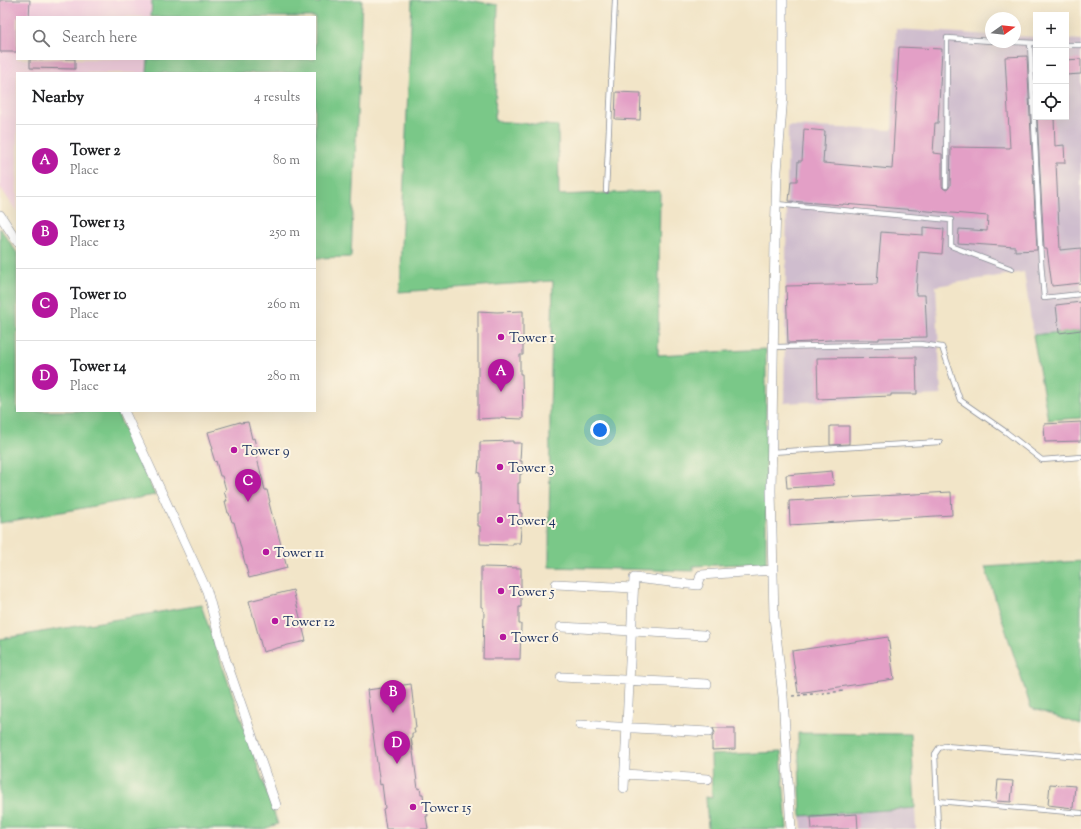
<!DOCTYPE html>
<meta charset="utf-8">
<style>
:root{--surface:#fff;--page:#f2f2f2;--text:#202124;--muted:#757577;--line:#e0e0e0;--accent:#b5179e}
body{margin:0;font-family:"Sorts Mill Goudy",serif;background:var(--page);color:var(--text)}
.controls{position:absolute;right:12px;top:12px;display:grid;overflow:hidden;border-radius:0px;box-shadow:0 4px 16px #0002}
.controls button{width:36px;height:36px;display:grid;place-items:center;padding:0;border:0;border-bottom:1px solid var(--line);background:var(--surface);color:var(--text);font:20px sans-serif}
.compass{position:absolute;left:985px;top:12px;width:36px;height:36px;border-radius:50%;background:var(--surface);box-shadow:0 4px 16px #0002;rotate:75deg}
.you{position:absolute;left:600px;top:430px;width:14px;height:14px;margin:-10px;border:3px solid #fff;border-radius:50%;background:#1a73e8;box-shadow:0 0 0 6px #1a73e833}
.badge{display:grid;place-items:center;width:26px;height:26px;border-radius:50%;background:var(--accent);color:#fff;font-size:13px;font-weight:700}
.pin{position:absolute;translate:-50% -33px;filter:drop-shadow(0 1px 2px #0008)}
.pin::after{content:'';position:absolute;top:21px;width:14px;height:12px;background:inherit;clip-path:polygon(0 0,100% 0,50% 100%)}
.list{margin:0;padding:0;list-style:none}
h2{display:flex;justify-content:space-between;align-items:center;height:52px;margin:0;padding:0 16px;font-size:17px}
h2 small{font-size:13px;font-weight:400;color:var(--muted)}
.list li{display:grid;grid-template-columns:26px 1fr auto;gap:12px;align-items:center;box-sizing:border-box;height:72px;padding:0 16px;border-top:1px solid var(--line)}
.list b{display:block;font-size:15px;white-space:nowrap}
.list p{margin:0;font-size:13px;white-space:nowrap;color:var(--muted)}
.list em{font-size:13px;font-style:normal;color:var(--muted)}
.icon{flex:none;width:22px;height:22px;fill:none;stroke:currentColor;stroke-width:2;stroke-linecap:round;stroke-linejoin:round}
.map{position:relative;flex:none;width:1081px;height:829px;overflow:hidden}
.search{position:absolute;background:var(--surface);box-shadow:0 4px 16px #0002;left:16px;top:16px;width:300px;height:44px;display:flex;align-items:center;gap:10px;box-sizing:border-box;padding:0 14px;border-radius:0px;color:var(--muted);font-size:15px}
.panel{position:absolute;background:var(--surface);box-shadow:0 4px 16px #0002;left:16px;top:72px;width:300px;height:340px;border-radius:0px}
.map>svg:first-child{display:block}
</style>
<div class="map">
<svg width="1081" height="829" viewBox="0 0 1081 829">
<rect width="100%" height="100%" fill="#fcf5e5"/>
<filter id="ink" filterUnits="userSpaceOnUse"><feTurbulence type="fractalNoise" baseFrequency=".025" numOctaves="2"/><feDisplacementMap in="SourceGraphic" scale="8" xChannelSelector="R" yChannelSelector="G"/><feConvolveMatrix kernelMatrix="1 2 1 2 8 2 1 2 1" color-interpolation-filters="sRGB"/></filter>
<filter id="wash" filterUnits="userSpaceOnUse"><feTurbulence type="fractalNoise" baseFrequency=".012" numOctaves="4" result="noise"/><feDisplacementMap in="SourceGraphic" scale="16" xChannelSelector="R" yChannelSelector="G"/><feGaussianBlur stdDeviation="0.9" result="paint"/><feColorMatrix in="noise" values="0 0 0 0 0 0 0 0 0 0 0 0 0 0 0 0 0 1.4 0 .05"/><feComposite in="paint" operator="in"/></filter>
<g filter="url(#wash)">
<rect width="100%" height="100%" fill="#f2e5c8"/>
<path fill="#f3cfdf" d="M 0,0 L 152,0 L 151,17 L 17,17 L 17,59 L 148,59 L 147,73 L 17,73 L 17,212 L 0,187 Z"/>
<path fill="#cfbdce" d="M 896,29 L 991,35 L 991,42 L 1015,42 L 1015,36 L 1036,37 L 1036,117 L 1066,117 L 1066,39 L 1081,40 L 1081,330 L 1033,335 L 1024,272 L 936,286 L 941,395 L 784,403 L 788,126 L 892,130 Z
M 915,808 L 916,829 L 802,829 L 801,816 Z"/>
<path fill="#7ac888" stroke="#4a7c73" d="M 152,0 L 293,0 L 320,3 L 320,0 L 362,0 L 351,257 L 315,258 L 315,73 L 147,73 L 148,59 L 315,59 L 315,17 L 151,17 Z
M 412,0 L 468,0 L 498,5 L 495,121 L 558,126 L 559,195 L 660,191 L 658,355 L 766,349 L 766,563 L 693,566 L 693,571 L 549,567 L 549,561 L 550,413 L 553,281 L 399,292 Z
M 0,228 L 17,253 L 17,411 L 116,411 L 155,495 L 0,523 Z
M 1081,330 L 1081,418 L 1048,420 L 1033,335 Z
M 1081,561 L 1081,725 L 1031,708 L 985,567 Z
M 201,605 L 278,824 L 264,829 L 0,829 L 0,639 Z
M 798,733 L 911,734 L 915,808 L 801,816 Z
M 781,752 L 787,829 L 708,829 L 706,797 L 712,798 L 711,755 Z"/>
<g id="blocks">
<path fill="#e39fc6" d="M 0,0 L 30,0 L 29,17 L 17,17 L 17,52 L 0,52 Z
M 899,47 L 942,49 L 938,123 L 935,123 L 933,153 L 942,154 L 942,186 L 943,188 L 946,190 L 948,189 L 950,186 L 951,147 L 1010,148 L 1005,57 L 1027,56 L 1037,250 L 1015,251 L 1015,247 L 958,243 L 959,229 L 987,231 L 988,216 L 843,204 L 843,205 L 789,201 L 791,181 L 797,181 L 798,161 L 802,161 L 804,129 L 825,131 L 823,163 L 892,169 Z
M 30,59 L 75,59 L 75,69 L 30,68 Z
M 1081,59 L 1081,74 L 1066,75 L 1066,60 Z
M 616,92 L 641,93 L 640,120 L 615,119 Z
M 1037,117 L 1054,117 L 1055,146 L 1064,145 L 1065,163 L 1056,163 L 1060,250 L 1081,248 L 1081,283 L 1052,286 L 1047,249 L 1044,249 Z
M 923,227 L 944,229 L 942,254 L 919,252 L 916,295 L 925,295 L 927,337 L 879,338 L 879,340 L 831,340 L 810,341 L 810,342 L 788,343 L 786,286 L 877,284 L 881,232 L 923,235 Z
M 1081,302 L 1081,330 L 1059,333 L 1056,305 Z
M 478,311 L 497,312 L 523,311 L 523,355 L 520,355 L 520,374 L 522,374 L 523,419 L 497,418 L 478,419 Z
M 916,357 L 917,394 L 891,394 L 891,396 L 818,399 L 817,358 Z
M 240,422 L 240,423 L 248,422 L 252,439 L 254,438 L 257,451 L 255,451 L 259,466 L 265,490 L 267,490 L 270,502 L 269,503 L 275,526 L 276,526 L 287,568 L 249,578 L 234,522 L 232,522 L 229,513 L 228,513 L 225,501 L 227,501 L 224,491 L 226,490 L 222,476 L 220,476 L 216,461 L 215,462 L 211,449 L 213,449 L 208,432 L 216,430 L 216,429 Z
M 1081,422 L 1081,441 L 1045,442 L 1044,424 Z
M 830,426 L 849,426 L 849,444 L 830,445 Z
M 513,441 L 513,443 L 521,443 L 520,461 L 522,461 L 522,474 L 520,474 L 520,483 L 518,483 L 518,504 L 520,503 L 520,513 L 522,513 L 520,543 L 513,543 L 513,545 L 480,544 L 480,526 L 478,526 L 478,513 L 480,513 L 480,473 L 478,473 L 479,460 L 480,460 L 480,442 Z
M 832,471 L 834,485 L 787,488 L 786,475 Z
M 951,492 L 952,515 L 790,525 L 789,501 Z
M 481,567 L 521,568 L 521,607 L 519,607 L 519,624 L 521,624 L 520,659 L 483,659 L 484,611 L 483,611 L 483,607 L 481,607 Z
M 293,590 L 306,641 L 288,645 L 263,652 L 249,601 Z
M 888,637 L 894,679 L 798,693 L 792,651 Z
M 411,684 L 416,728 L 414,728 L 415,733 L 412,733 L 412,737 L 411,737 L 418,789 L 420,788 L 421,794 L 423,794 L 424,803 L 426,803 L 428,816 L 426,816 L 428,829 L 386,829 L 383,809 L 385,808 L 382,784 L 380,785 L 367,690 Z
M 713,728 L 735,728 L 735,749 L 712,750 L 712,737 L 715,733 Z
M 998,780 L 1013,781 L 1011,802 L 996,801 Z
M 1050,784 L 1075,786 L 1073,808 L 1048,805 Z
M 857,814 L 858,829 L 812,829 L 811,817 Z"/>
</g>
</g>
<g filter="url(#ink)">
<use href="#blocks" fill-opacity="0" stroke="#868a93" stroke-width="1"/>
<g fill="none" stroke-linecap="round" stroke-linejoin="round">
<defs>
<path id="service" d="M 1014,42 L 1036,43
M 1030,43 L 1041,262 L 1044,298 L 1081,294
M 1066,45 L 1081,45
M 946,186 L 947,38 L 991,41
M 606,191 L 615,0
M 776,204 L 951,220 L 951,246 L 1012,269
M 774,347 L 920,344 L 942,347 L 960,400 L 1006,432 L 1042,460 L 1081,457
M 771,452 L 940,442
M 937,801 L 1081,813
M 938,829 L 935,754 L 939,748 L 945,746 L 1081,757"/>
<path id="minor" d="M 783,0 L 783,95 L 777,171 L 775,241 L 771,491 L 774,617 L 783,697 L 791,829
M 0,215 L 17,241
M 124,411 L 207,591 L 225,658 L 276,805
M 556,584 L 633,588
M 561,627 L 704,635
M 561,677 L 707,684
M 580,725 L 709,732
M 624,774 L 708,779
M 624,788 L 634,578 L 698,585 L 701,575 L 773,570"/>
</defs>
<use href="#service" stroke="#868a93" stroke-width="6"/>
<use href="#minor" stroke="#868a93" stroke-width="10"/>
<path stroke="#868a93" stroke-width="1.5" stroke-dasharray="3 3" stroke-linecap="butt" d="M 792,696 L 844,691"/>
<use href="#service" stroke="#fff" stroke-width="4.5"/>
<use href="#minor" stroke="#fff" stroke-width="9"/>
</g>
</g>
<g fill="#b5179e" stroke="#fcf5e5" stroke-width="1.5">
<circle cx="501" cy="337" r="4"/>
<circle cx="234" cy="450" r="4"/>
<circle cx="500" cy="467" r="4"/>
<circle cx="500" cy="520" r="4"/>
<circle cx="266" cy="552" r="4"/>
<circle cx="501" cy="591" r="4"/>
<circle cx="275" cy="621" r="4"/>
<circle cx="503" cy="637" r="4"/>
<circle cx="413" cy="807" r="4"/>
</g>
<g text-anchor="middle" stroke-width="4" stroke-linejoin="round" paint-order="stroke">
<g font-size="14" fill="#1b2f5e" stroke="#fcf5e5" text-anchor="start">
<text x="509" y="342">Tower 1</text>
<text x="242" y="455">Tower 9</text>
<text x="508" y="472">Tower 3</text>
<text x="508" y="525">Tower 4</text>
<text x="274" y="557">Tower 11</text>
<text x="509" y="596">Tower 5</text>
<text x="283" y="626">Tower 12</text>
<text x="511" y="642">Tower 6</text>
<text x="421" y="812">Tower 15</text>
</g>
</g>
</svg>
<div class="controls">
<button>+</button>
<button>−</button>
<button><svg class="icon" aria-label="locate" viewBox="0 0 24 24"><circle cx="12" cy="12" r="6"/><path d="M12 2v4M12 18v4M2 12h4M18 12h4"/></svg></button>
</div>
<svg class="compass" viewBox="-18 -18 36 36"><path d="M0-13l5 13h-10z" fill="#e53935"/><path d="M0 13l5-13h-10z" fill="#757577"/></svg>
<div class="you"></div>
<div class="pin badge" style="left:501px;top:392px">A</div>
<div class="pin badge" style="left:393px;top:713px">B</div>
<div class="pin badge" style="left:248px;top:502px">C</div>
<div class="pin badge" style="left:397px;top:764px">D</div>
<div class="search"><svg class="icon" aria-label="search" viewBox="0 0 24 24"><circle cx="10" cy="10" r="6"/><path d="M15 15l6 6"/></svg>Search here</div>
<section class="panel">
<h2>Nearby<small>4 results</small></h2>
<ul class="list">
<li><span class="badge">A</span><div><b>Tower 2</b><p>Place</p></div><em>80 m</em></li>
<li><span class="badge">B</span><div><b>Tower 13</b><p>Place</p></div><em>250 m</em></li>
<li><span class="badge">C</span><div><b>Tower 10</b><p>Place</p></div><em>260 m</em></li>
<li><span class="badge">D</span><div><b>Tower 14</b><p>Place</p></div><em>280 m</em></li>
</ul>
</section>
</div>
